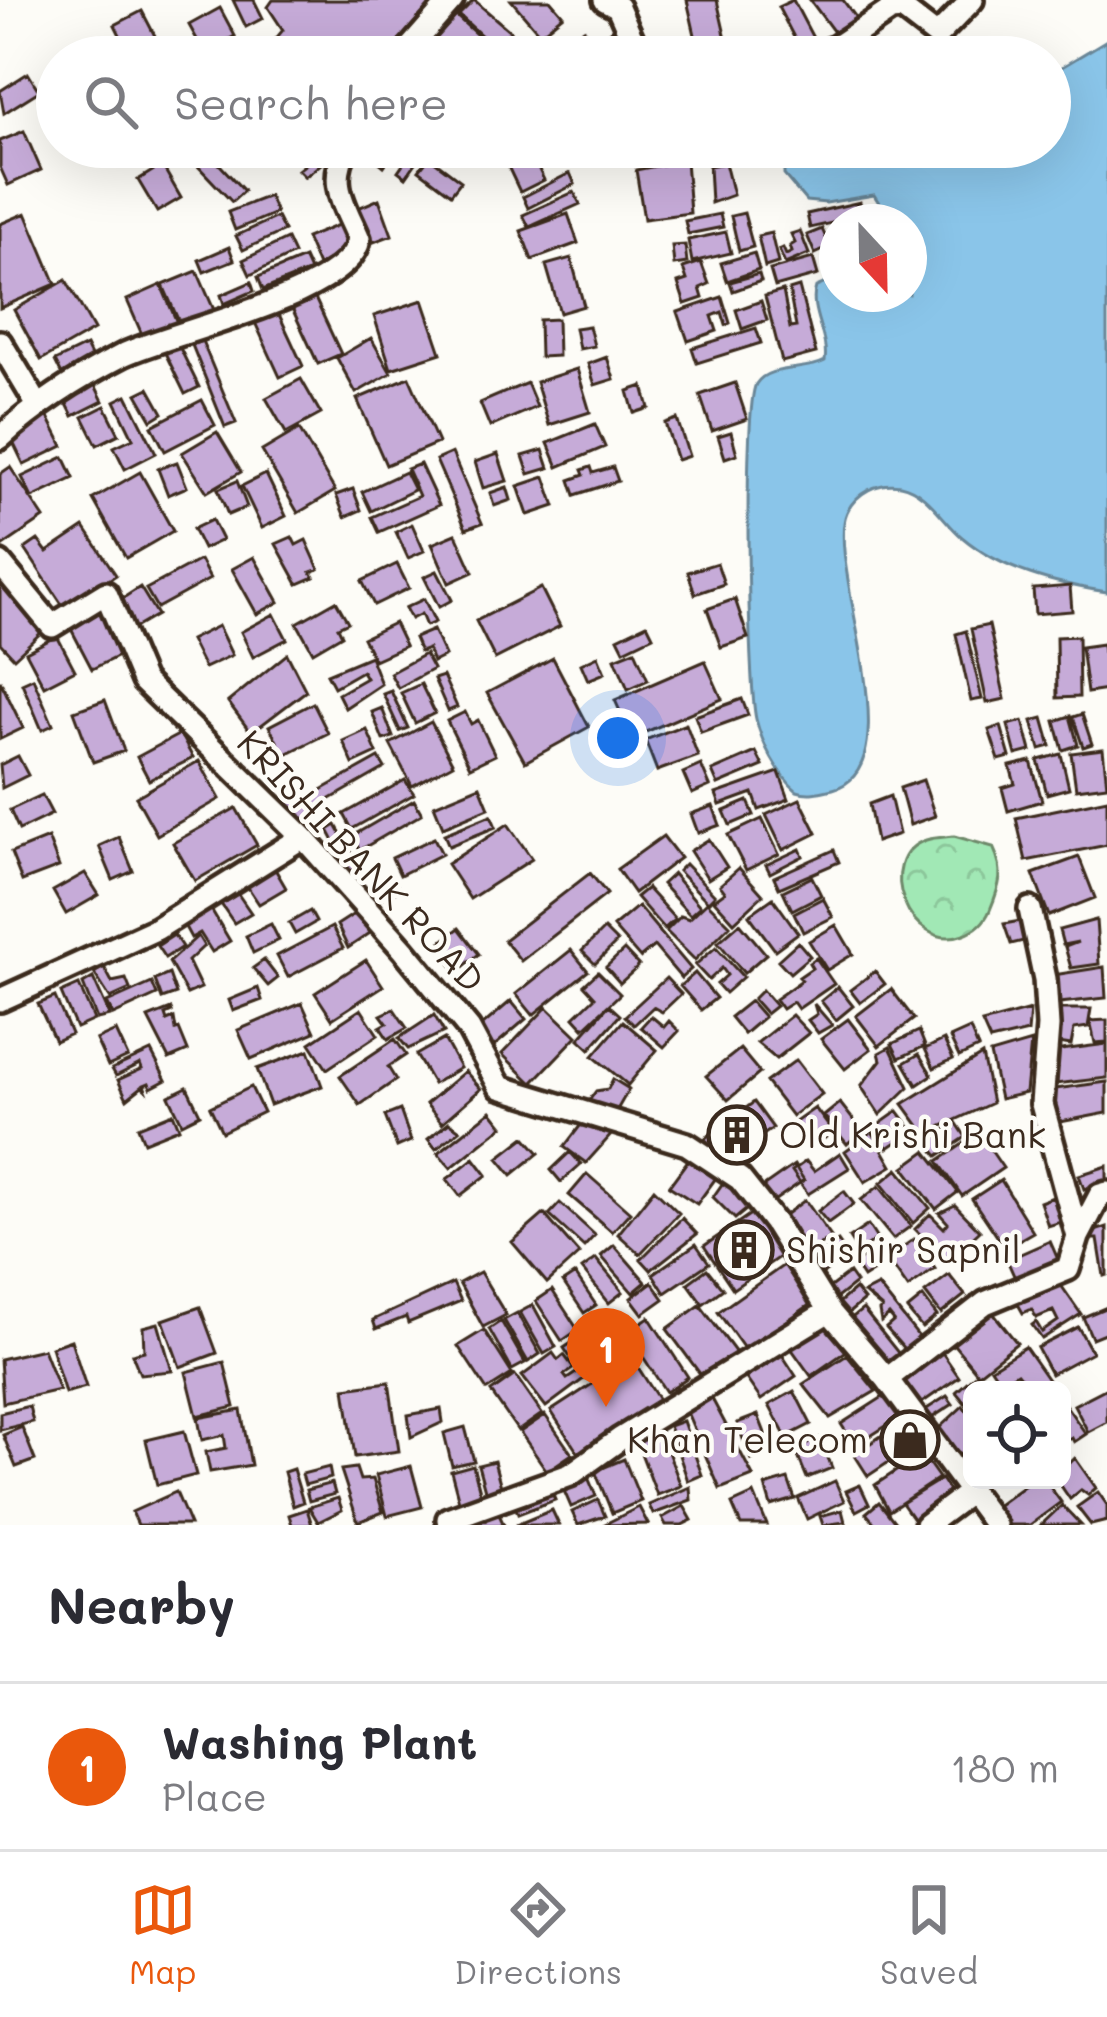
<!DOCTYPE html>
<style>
:root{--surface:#fff;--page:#f7f7f7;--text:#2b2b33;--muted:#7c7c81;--line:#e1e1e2;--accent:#ea580c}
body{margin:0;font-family:Mali,sans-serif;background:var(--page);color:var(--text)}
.controls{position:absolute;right:36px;bottom:36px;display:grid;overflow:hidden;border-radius:18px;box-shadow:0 12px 48px #0002}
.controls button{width:108px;height:108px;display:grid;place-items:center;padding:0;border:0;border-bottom:3px solid var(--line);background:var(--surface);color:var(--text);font:60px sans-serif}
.compass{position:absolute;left:819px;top:204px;width:108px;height:108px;border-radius:50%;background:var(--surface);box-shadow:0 12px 48px #0002;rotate:158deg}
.you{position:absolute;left:618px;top:738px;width:42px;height:42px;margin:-30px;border:9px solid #fff;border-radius:50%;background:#1a73e8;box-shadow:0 0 0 18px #1a73e833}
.badge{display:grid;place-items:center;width:78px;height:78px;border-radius:50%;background:var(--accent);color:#fff;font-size:39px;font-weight:700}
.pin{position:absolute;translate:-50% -99px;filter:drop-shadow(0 3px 6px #0008)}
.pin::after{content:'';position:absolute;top:63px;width:42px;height:36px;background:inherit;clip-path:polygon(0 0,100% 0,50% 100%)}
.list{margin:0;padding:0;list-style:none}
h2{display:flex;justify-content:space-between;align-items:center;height:156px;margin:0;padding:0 48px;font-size:51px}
h2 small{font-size:39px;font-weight:400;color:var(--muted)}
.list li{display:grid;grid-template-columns:78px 1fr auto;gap:36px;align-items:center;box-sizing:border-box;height:168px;padding:0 48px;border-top:3px solid var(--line)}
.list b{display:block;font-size:45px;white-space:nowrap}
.list p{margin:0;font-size:39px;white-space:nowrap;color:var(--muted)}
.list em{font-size:39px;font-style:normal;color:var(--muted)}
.icon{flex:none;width:66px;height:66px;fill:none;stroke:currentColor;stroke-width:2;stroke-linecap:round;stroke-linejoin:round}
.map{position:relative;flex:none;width:1107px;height:1525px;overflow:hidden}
.search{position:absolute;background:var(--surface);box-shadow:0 12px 48px #0002;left:36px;right:36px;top:36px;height:132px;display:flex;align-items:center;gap:30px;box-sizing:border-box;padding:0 42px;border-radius:66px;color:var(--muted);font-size:45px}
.sheet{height:324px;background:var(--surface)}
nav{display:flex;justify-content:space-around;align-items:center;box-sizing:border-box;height:168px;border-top:3px solid var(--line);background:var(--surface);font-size:33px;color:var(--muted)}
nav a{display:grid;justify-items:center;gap:6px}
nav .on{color:var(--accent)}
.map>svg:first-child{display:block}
</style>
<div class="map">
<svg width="1107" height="1525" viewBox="0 0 1107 1525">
<defs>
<pattern id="forest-crowns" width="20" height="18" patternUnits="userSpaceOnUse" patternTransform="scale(3)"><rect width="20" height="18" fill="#a1e8b5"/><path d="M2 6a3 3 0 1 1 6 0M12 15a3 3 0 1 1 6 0" fill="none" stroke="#8cc79b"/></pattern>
</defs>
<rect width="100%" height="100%" fill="#fdfcf7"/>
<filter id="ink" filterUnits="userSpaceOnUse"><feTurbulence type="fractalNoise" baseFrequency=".00833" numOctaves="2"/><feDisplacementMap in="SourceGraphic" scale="24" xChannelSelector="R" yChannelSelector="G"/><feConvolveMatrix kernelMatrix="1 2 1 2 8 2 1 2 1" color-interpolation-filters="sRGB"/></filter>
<g filter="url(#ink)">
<path fill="url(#forest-crowns)" stroke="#6e896a" stroke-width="3" d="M 954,836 L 993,847 C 1005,871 1000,886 990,910 C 985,922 976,930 964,934 C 909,955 872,858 926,840 C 935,837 946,837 954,836 Z"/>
<path fill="#8ac5e9" stroke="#6a8798" stroke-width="3" d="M 1107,40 L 1107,592 C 1057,584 1002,571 962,537 C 943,521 926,490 900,485 C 878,481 856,493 847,512 C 824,561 916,768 833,789 C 820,792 809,795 797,791 C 778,775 762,744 756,719 C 748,685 743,406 756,384 C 768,364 806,372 825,361 C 829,336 808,310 816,287 L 837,278 L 837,294 L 909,294 L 909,222 L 880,222 L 881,206 L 874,195 L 826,203 L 806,201 L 784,175 L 784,168 L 793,162 L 902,147 L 1050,147 L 1050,74 Z"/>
<path fill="#c6abd8" stroke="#3b2a1e" stroke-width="3" d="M 233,0 L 254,0 L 263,18 L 246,27 Z
M 273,0 L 436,0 L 438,1 L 391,57 L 283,57 L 273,42 L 283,30 L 268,7 Z
M 474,0 L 510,31 L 494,47 L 459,15 Z
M 511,0 L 550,0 L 563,15 L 540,34 Z
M 687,0 L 717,0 L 730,57 L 700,57 Z
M 793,0 L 813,38 L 798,45 L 778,7 Z
M 810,0 L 843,0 L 857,19 L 836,35 Z
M 220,8 L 235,36 L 204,52 L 189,25 Z
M 142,11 L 166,57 L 131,57 L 115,25 Z
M 456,16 L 489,46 L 479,57 L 451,57 L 433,41 Z
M 584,29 L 597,57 L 553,57 L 548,52 Z
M 612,29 L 634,57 L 610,57 L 597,41 Z
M 103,36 L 114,57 L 79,57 L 75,50 Z
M 502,41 L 520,57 L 487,57 Z
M 690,43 L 691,57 L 658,57 L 657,47 Z
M 28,73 L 39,91 L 4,113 L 0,91 Z
M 24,131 L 41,170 L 8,185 L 0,167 L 0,141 Z
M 361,147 L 397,147 L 384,166 Z
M 415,147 L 427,147 L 406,177 L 398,171 Z
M 522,147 L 528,147 L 544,180 L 520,192 L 503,156 Z
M 321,152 L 327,159 L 305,177 L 298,170 Z
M 209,153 L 244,191 L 232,202 L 196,164 Z
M 429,157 L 461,181 L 451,194 L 419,170 Z
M 686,160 L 690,213 L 644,219 L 636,170 Z
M 725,163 L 733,195 L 711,203 L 709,166 Z
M 162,165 L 181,198 L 157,212 L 138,180 Z
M 570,173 L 575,184 L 528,208 L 523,197 Z
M 574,192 L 580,204 L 529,227 L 523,215 Z
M 269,196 L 276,213 L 235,230 L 228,212 Z
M 379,199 L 392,235 L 371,243 L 358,208 Z
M 860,202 L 863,216 L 810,228 L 807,214 Z
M 26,213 L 56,284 L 0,308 L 0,224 Z
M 744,213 L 753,247 L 739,251 L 731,216 Z
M 568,214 L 578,243 L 532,260 L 521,231 Z
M 720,214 L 723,227 L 688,234 L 685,221 Z
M 277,217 L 284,231 L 243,250 L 236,236 Z
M 343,223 L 354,251 L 318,266 L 306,238 Z
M 822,229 L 830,247 L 815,254 L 807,235 Z
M 800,231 L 809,254 L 785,264 L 779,250 L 783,248 L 786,255 L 792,252 L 790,246 L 795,243 L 791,234 Z
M 726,232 L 731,253 L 692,262 L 688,240 Z
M 771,233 L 778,263 L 765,267 L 758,236 Z
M 287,239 L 294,254 L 250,275 L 243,260 Z
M 685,245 L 687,263 L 674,265 L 672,246 Z
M 229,247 L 234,260 L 204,272 L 199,260 Z
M 754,253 L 759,270 L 727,281 L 721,263 Z
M 304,258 L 310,271 L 263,290 L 258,277 Z
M 571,258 L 584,306 L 560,313 L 546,265 Z
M 813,258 L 818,275 L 775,287 L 770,270 Z
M 701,262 L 709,284 L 700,288 L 703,298 L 685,304 L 678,283 L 687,280 L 683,268 Z
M 197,271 L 214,310 L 180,324 L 163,285 Z
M 759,274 L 761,281 L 733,291 L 730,282 Z
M 66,280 L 94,330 L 41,360 L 14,310 Z
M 251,282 L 254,291 L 224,304 L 221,295 Z
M 161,285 L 178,325 L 144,339 L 127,300 Z
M 799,287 L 816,353 L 782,362 L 765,296 L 783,291 L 790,328 L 796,327 L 789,290 Z
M 314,296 L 341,354 L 318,364 L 291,306 Z
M 722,297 L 730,323 L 726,325 L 722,312 L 712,316 L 717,331 L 688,341 L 678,312 Z
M 423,300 L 441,353 L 391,369 L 374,316 Z
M 761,301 L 767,320 L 742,329 L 736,310 Z
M 276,308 L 303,366 L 280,377 L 253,318 Z
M 557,319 L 558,356 L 540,357 L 539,320 Z
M 589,326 L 594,346 L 579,349 L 575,328 Z
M 756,328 L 761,343 L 697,363 L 692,348 Z
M 200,336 L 236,423 L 225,427 L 190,340 Z
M 371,338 L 391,373 L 356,393 L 337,358 Z
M 86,346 L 95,364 L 64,379 L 55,361 Z
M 179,346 L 199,387 L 185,394 L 165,353 Z
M 607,357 L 614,379 L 595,385 L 588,364 Z
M 577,369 L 590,412 L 549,425 L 536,382 Z
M 409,377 L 438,443 L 386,465 L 357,399 Z
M 301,379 L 321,414 L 286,433 L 266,398 Z
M 527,383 L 537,407 L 490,427 L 480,403 Z
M 735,383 L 747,419 L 712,431 L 700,395 Z
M 95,385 L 103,401 L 73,416 L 65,400 Z
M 643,386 L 649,408 L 634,413 L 628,391 Z
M 149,388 L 163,413 L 152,420 L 137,394 Z
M 127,395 L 156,453 L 125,469 L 114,447 L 133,438 L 115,401 Z
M 202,400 L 215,425 L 165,451 L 152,426 Z
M 105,406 L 119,434 L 97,445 L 83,417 Z
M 47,415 L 63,446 L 24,465 L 9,434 Z
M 677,419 L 689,456 L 677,460 L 665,423 Z
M 595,424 L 605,447 L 558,467 L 548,443 Z
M 299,429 L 335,491 L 298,513 L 262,451 Z
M 217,432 L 241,472 L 207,492 L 182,453 Z
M 731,432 L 737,454 L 725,458 L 718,436 Z
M 543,450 L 549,468 L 529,474 L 523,456 Z
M 452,453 L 482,523 L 466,529 L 436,460 Z
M 498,454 L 507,481 L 483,488 L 475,462 Z
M 64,457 L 74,478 L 32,498 L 22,477 Z
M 177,462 L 187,487 L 168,495 L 158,469 Z
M 420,464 L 439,505 L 379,532 L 372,517 L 419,496 L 407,469 Z
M 10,467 L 44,518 L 0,548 L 0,474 Z
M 591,467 L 593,473 L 613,467 L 618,481 L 575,495 L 570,480 L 584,475 L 582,470 Z
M 140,472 L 173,531 L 126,558 L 93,499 Z
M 405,472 L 414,490 L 371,511 L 362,492 Z
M 266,474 L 286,516 L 262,528 L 242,486 Z
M 545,477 L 555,506 L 528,515 L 518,486 Z
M 237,481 L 247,507 L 228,515 L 218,489 Z
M 507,487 L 511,500 L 494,506 L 490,493 Z
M 353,489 L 361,510 L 345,517 L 336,495 Z
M 212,520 L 222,540 L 203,549 L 193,529 Z
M 412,524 L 424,551 L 408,558 L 396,532 Z
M 84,527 L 116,575 L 65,609 L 25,549 L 38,540 L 47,552 Z
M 456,534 L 473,572 L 449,583 L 432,544 Z
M 292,537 L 296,545 L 306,540 L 319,569 L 311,572 L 314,577 L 298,584 L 276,544 Z
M 254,557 L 279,602 L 257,614 L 232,569 Z
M 200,560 L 210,579 L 157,608 L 146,589 Z
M 717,563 L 724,584 L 695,594 L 688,572 Z
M 397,564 L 409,588 L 374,605 L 362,581 Z
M 437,571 L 452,600 L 439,607 L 424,577 Z
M 3,581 L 46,628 L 14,658 L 0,643 L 0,584 Z
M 1070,586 L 1072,611 L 1035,614 L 1033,589 Z
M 140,587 L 157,615 L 133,629 L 117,602 Z
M 541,588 L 560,626 L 495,659 L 476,621 Z
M 424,599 L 435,622 L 426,626 L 421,614 L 411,619 L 405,608 Z
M 735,599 L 748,638 L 721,647 L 707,609 Z
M 336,601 L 348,622 L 338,627 L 342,635 L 313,652 L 297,623 Z
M 99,609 L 122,654 L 92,669 L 69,625 Z
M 274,614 L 287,639 L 253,657 L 241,632 Z
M 394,623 L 405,646 L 374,660 L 363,638 Z
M 647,624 L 653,636 L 624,650 L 618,638 Z
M 989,625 L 1005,699 L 987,703 L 971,629 Z
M 218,626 L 232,655 L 204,668 L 190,640 Z
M 433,630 L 445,656 L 433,662 L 428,649 L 420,652 L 414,638 Z
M 966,631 L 982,699 L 971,701 L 956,634 Z
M 57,636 L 75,670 L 44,686 L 26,652 Z
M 1078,636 L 1079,697 L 1057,698 L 1056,637 Z
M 1103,644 L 1107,690 L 1087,693 L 1081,647 Z
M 635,650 L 648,680 L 628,689 L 615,658 Z
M 287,654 L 306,691 L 251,733 L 228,702 Z
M 425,654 L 433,669 L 398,688 L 390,673 Z
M 370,656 L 381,684 L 345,708 L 338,694 L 366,678 L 362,671 L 334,687 L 327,674 Z
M 598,656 L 605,673 L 588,680 L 581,664 Z
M 553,658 L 589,727 L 525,762 L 487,693 Z
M 705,661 L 722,699 L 632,738 L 615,700 Z
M 443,676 L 457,707 L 448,711 L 434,679 Z
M 33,678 L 53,725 L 42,730 L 22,683 Z
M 0,680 L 23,728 L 0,739 Z
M 421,684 L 435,713 L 415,723 L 401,693 Z
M 391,691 L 408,728 L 400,731 L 383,694 Z
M 742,699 L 748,715 L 701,732 L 695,716 Z
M 105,700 L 124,751 L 93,762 L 74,711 Z
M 313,703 L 328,733 L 284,755 L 269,726 Z
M 382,708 L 393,737 L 383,740 L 372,712 Z
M 465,712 L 471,724 L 478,720 L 495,755 L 470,767 L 447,721 Z
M 1082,714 L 1092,744 L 1083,747 L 1073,717 Z
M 1070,716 L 1078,745 L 1063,750 L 1055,721 Z
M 1043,718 L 1051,746 L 1040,749 L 1032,721 Z
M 1023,721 L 1031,751 L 1016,755 L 1008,725 Z
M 431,722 L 453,764 L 412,786 L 390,744 Z
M 686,724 L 698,756 L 657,771 L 645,740 Z
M 1001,726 L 1010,757 L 999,760 L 989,730 Z
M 367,730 L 377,753 L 353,764 L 343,741 Z
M 180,734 L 193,758 L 149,780 L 137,757 Z
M 1103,749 L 1107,785 L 1076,789 L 1071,753 Z
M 756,752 L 763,766 L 718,785 L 712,771 Z
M 1061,754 L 1069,788 L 1047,794 L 1038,760 Z
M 18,756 L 28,775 L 2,788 L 0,765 Z
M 379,758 L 385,768 L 315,808 L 309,797 Z
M 199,761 L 220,799 L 157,835 L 136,797 Z
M 1031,761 L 1042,801 L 1008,811 L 1002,788 L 1015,784 L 1010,766 Z
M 701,765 L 710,786 L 692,794 L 683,773 Z
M 779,772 L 789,799 L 759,810 L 753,793 L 720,805 L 716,794 Z
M 405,780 L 414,794 L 352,829 L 344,814 Z
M 923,780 L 935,816 L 910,825 L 900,788 Z
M 480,786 L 489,808 L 443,827 L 434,805 Z
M 298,790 L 319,812 L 305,825 L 284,803 Z
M 42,795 L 52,814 L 19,830 L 10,810 Z
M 890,796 L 899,834 L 876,842 L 869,804 Z
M 800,799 L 817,833 L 783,850 L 766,815 Z
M 1107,799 L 1107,845 L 1026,861 L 1016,818 Z
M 414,800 L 422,814 L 360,850 L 352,836 Z
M 748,801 L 754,815 L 730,825 L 724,811 Z
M 713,806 L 720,825 L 698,833 L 691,814 Z
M 236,808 L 257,845 L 195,881 L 173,843 Z
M 491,815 L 496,827 L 449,846 L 444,834 Z
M 762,819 L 779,854 L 746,870 L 728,835 Z
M 508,824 L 532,859 L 470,899 L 447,864 Z
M 336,825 L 360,868 L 351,873 L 328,830 Z
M 663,836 L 680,858 L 634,893 L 617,869 Z
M 119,837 L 133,871 L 113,880 L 99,846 Z
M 48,838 L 59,867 L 22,881 L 11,853 Z
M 434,838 L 442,854 L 400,875 L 392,858 Z
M 709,839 L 727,867 L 708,879 L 690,851 Z
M 800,849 L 803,856 L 770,873 L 766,865 Z
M 834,850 L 839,862 L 779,888 L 774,877 Z
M 1079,857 L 1095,898 L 1049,916 L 1033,874 Z
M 685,864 L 715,895 L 708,902 L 678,871 Z
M 739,868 L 763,895 L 734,922 L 714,900 L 725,892 L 720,885 Z
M 275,869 L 286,888 L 259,904 L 247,886 Z
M 85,873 L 99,895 L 66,914 L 53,891 Z
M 590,873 L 607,894 L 521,961 L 504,940 Z
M 673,874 L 700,906 L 690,915 L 662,884 Z
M 812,877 L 821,895 L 792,910 L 783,891 Z
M 394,878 L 399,890 L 379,899 L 374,887 Z
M 647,888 L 675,919 L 664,929 L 636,897 Z
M 238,894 L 251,913 L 234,923 L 221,904 Z
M 773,898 L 798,933 L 775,950 L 749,915 Z
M 823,898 L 833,917 L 803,932 L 794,913 Z
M 707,902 L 730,925 L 695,960 L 666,931 L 681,916 L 689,919 Z
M 638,906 L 691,969 L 681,978 L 654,946 L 640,958 L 613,927 Z
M 211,909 L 230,941 L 212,952 L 200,933 L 191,938 L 184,925 Z
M 310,911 L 316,922 L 295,934 L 289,923 Z
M 354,914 L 376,929 L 348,948 L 337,925 Z
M 1026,920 L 1032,939 L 1011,944 L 1004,924 Z
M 1096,920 L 1099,964 L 1071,968 L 1065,947 L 1078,942 L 1063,945 L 1059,930 Z
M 740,923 L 766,954 L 744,973 L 718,942 Z
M 271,924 L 279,940 L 253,953 L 246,936 Z
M 836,925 L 853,954 L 827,970 L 809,941 Z
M 332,927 L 343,948 L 288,977 L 277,956 Z
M 459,928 L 479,954 L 457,972 L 436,946 Z
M 604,929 L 617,942 L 595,964 L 582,951 Z
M 174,935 L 182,947 L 165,958 L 157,946 Z
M 198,936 L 204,946 L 188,961 L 201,988 L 187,994 L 169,962 Z
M 798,942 L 810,956 L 790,973 L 778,960 Z
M 716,947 L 743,977 L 725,993 L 717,984 L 727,975 L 722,968 L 709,980 L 695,965 Z
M 571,950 L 588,971 L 533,1015 L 516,994 Z
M 624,950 L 639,966 L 620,983 L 606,967 Z
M 816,958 L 834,984 L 798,1009 L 793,1002 L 782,1009 L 775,999 L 802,980 L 799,977 L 812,968 L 809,963 Z
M 264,960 L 278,978 L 268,986 L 253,968 Z
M 366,960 L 383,986 L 332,1019 L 315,993 Z
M 104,967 L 112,982 L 126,979 L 130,989 L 110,998 L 94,973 Z
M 1104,967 L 1106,998 L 1050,1004 L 1047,976 Z
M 875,971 L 885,984 L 860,1003 L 850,990 Z
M 598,972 L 620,994 L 584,1028 L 574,1017 L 595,997 L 584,985 Z
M 695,973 L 716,998 L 701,1010 L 680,986 Z
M 169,974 L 176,994 L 162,999 L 155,980 Z
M 93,978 L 110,1016 L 97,1019 L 83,984 Z
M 666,978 L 681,994 L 662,1012 L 653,1007 L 634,1025 L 625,1016 Z
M 152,983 L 157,995 L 113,1015 L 107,1003 Z
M 79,985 L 94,1020 L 76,1028 L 61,993 Z
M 838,987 L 853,1006 L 836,1020 L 821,1001 Z
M 258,988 L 262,1000 L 233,1011 L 229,1000 Z
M 891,989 L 914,1019 L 879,1046 L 856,1016 Z
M 762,990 L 776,1006 L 766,1014 L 753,999 Z
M 55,997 L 71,1034 L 55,1041 L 38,1004 Z
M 511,1001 L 526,1019 L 492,1048 L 477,1030 Z
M 750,1001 L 764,1017 L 744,1034 L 730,1017 Z
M 302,1003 L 315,1032 L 251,1059 L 238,1030 Z
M 814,1004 L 832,1025 L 818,1033 L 808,1020 L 817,1014 Z
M 609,1005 L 620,1015 L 590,1049 L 579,1039 Z
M 547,1007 L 577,1036 L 532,1083 L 502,1054 Z
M 171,1009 L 172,1012 L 165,1015 L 167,1021 L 174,1018 L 176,1030 L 179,1029 L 188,1051 L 169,1059 L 148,1018 Z
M 361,1009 L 378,1035 L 327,1069 L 310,1043 Z
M 394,1009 L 407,1028 L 388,1039 L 380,1027 L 387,1023 L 381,1015 Z
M 1054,1009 L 1091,1009 L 1088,1027 L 1074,1029 L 1071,1045 L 1052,1042 Z
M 1030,1010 L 1028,1032 L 990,1041 L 982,1023 Z
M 434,1015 L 444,1032 L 408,1049 L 399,1038 Z
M 792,1015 L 809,1033 L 776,1059 L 757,1043 Z
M 651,1016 L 664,1027 L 669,1021 L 679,1031 L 664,1047 L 641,1027 Z
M 848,1019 L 871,1049 L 845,1069 L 821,1039 Z
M 1107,1020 L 1107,1042 L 1095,1043 L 1090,1021 Z
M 623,1021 L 657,1050 L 628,1085 L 593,1056 Z
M 970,1029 L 978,1048 L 959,1057 L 950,1038 Z
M 116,1031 L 128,1057 L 108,1066 L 96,1040 Z
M 919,1031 L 925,1046 L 899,1058 L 892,1044 Z
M 395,1039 L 406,1055 L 388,1067 L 396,1080 L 360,1105 L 340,1076 Z
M 444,1039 L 460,1068 L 433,1084 L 416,1055 Z
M 944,1040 L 953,1059 L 934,1068 L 925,1049 Z
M 1031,1042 L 1026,1093 L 1000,1099 L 990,1054 Z
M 1107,1044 L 1107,1078 L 1038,1086 L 1038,1053 Z
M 890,1047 L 909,1087 L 880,1115 L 861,1086 L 881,1060 L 879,1053 Z
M 740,1049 L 760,1073 L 728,1100 L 706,1076 Z
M 309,1050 L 322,1086 L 270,1105 L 257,1069 Z
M 151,1051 L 166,1080 L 151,1088 L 149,1083 L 144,1085 L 146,1090 L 142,1087 L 127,1099 L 118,1080 L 142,1069 L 140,1064 L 116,1076 L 112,1069 Z
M 919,1054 L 932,1075 L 917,1085 L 904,1063 Z
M 982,1055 L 992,1103 L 925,1134 L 903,1104 Z
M 796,1060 L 822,1094 L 792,1116 L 766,1082 Z
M 465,1071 L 481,1089 L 442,1123 L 426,1104 Z
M 613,1079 L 629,1089 L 617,1110 L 585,1106 L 596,1091 L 608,1089 Z
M 1107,1082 L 1107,1113 L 1055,1123 L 1048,1090 Z
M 187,1087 L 200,1114 L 182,1123 L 169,1096 Z
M 251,1087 L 263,1112 L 222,1132 L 210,1107 Z
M 754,1102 L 773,1128 L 726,1162 L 700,1142 Z
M 840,1103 L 862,1131 L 847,1144 L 824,1116 Z
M 815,1108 L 833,1132 L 809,1150 L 791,1125 Z
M 400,1110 L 411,1141 L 397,1147 L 385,1116 Z
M 491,1111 L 503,1126 L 451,1168 L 438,1153 Z
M 898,1111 L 913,1131 L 888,1148 L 874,1128 Z
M 173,1113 L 179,1128 L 144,1142 L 138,1127 Z
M 449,1122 L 460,1130 L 436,1149 L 428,1139 Z
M 583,1122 L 613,1133 L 586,1163 L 564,1147 Z
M 956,1122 L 966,1137 L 938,1156 L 927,1142 Z
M 872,1131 L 892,1166 L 865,1182 L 845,1151 Z
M 979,1133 L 1003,1168 L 962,1196 L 938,1161 Z
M 525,1137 L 539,1153 L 512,1175 L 498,1158 Z
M 926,1151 L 958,1192 L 936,1209 L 904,1167 Z
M 570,1152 L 581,1164 L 561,1182 L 551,1170 Z
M 694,1152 L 721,1171 L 697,1204 L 669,1186 Z
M 840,1153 L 849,1168 L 808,1194 L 792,1171 L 806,1161 L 814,1171 Z
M 474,1158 L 487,1175 L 460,1196 L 447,1179 Z
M 794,1165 L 804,1180 L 768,1205 L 757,1191 Z
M 1107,1166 L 1107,1181 L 1084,1189 L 1079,1175 Z
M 898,1169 L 930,1208 L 913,1223 L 881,1183 Z
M 587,1174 L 630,1212 L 612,1232 L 569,1195 Z
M 727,1177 L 752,1205 L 735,1219 L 713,1197 Z
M 1001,1180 L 1033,1232 L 1005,1248 L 972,1199 Z
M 879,1186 L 911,1226 L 893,1239 L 861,1200 Z
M 654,1189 L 679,1213 L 640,1254 L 618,1234 Z
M 844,1191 L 854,1204 L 828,1223 L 818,1211 Z
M 1053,1197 L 1061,1222 L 1048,1226 L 1040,1202 Z
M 805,1200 L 831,1237 L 805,1256 L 778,1220 Z
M 560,1203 L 595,1235 L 584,1247 L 549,1215 Z
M 955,1205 L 980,1231 L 947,1262 L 915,1229 L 930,1214 L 944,1228 L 948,1223 L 939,1213 Z
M 755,1211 L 785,1253 L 733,1289 L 704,1246 Z
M 544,1214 L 579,1254 L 547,1283 L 512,1242 Z
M 682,1218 L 697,1234 L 651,1270 L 641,1259 Z
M 868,1225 L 877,1239 L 858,1252 L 849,1238 Z
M 1107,1227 L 1107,1275 L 1104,1276 L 1098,1239 L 1087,1239 L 1086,1234 Z
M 914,1239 L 935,1269 L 908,1288 L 887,1258 Z
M 838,1241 L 848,1255 L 814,1281 L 803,1267 Z
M 1050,1241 L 1062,1269 L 1019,1287 L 1007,1260 Z
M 696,1244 L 709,1263 L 665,1293 L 653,1274 Z
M 614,1245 L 646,1282 L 633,1293 L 601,1256 Z
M 873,1251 L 883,1265 L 863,1278 L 854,1264 Z
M 596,1259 L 623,1292 L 609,1303 L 582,1269 Z
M 784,1265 L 811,1304 L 745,1350 L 718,1312 Z
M 707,1269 L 723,1289 L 703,1304 L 688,1283 Z
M 480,1272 L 506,1315 L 483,1327 L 459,1283 Z
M 849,1273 L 856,1283 L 828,1305 L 821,1279 L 829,1288 Z
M 575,1274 L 596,1305 L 584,1313 L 563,1282 Z
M 949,1275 L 965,1295 L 941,1314 L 925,1293 Z
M 1058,1281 L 1081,1314 L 1042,1339 L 1032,1325 L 1036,1322 L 1042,1332 L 1058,1321 L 1053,1311 L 1036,1318 L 1032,1309 L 1023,1313 L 1014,1297 Z
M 652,1282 L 664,1299 L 643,1314 L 631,1298 Z
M 453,1283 L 461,1301 L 408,1323 L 406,1317 L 376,1329 L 373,1320 Z
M 878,1286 L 919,1337 L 905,1350 L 886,1328 L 894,1321 L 889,1315 L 881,1322 L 879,1311 L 882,1308 L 864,1293 Z
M 855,1289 L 864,1300 L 844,1317 L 835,1306 Z
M 552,1290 L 578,1330 L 562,1341 L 536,1301 Z
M 923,1297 L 937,1316 L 922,1328 L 907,1310 Z
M 533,1305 L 556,1347 L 544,1354 L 520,1312 Z
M 700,1305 L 736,1353 L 703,1378 L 667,1329 Z
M 200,1307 L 217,1353 L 180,1367 L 163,1320 Z
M 1107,1307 L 1107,1332 L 1092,1338 L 1083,1317 Z
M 989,1308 L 1017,1343 L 978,1374 L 950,1340 Z
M 863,1309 L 899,1354 L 881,1368 L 845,1323 Z
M 517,1313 L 540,1354 L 528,1362 L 504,1320 Z
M 649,1317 L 688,1377 L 666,1392 L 627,1332 Z
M 501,1321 L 525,1363 L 512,1370 L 489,1329 Z
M 828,1321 L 848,1350 L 811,1376 L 791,1348 Z
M 603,1322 L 621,1348 L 608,1357 L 602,1348 L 576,1366 L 564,1348 Z
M 158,1323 L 172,1371 L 140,1374 L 132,1354 L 144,1351 L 143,1327 Z
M 1078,1327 L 1092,1352 L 1051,1374 L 1037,1348 Z
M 484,1330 L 512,1374 L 487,1390 L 458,1346 Z
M 71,1340 L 86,1387 L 65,1393 L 51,1347 Z
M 1025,1347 L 1055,1390 L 1018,1390 L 1027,1385 L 1017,1373 L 1001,1383 L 991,1368 Z
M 43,1349 L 59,1390 L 3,1403 L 0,1359 Z
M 779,1350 L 796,1376 L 761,1400 L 743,1374 Z
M 941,1351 L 959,1377 L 916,1407 L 898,1381 Z
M 553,1353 L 558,1360 L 564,1355 L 574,1368 L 564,1375 L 567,1379 L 579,1371 L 585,1378 L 546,1407 L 522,1376 Z
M 847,1355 L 876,1391 L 830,1418 L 803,1384 Z
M 632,1358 L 661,1403 L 580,1456 L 551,1411 Z
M 224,1362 L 235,1407 L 197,1416 L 186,1372 Z
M 515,1375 L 542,1414 L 518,1431 L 491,1392 Z
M 975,1375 L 988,1390 L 972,1390 L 970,1409 L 956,1392 Z
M 389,1382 L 399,1451 L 355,1457 L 345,1388 Z
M 1107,1388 L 1107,1422 L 1088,1432 L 1074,1405 Z
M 794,1391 L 811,1424 L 786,1437 L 769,1405 Z
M 710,1395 L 753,1476 L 720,1489 L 686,1410 Z
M 886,1395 L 900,1417 L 855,1446 L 841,1424 Z
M 947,1396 L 953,1404 L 927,1421 L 922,1412 Z
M 1062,1400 L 1086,1434 L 1074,1442 L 1072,1438 L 1062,1443 Z
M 29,1406 L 33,1422 L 0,1430 L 0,1413 Z
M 963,1406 L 972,1417 L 972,1448 L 962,1457 L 938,1429 Z
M 441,1409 L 443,1422 L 411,1437 L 408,1415 Z
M 241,1410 L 251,1465 L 210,1472 L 206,1452 L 226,1448 L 224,1435 L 202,1440 L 198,1418 Z
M 545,1415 L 572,1454 L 547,1471 L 520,1432 Z
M 758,1415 L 772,1451 L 751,1460 L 737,1423 Z
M 683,1421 L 702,1475 L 688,1481 L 669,1426 Z
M 899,1424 L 913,1446 L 868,1476 L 854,1454 Z
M 22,1427 L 35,1460 L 16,1467 L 3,1435 Z
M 465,1427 L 474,1461 L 452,1466 L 444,1433 Z
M 184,1431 L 196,1475 L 157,1485 L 146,1440 Z
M 660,1431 L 681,1486 L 657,1495 L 636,1440 Z
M 820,1438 L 832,1468 L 807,1478 L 795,1449 Z
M 922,1454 L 939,1478 L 889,1511 L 875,1485 Z
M 1075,1458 L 1096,1488 L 1088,1495 L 1081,1490 L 1070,1499 L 1057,1480 L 1062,1480 L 1062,1471 Z
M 624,1459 L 641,1501 L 612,1513 L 595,1471 Z
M 494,1461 L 503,1494 L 487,1498 L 478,1465 Z
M 473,1465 L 482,1499 L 460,1505 L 451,1471 Z
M 411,1466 L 422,1507 L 387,1516 L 376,1475 Z
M 329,1467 L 331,1478 L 305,1485 L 302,1474 Z
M 356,1468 L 360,1480 L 373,1479 L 383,1512 L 358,1522 L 341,1470 Z
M 293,1469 L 303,1502 L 293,1506 L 284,1472 Z
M 587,1475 L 596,1496 L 571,1507 L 562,1486 Z
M 788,1479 L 795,1499 L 771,1506 L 765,1486 Z
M 941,1479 L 954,1499 L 916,1523 L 902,1503 Z
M 1032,1480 L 1045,1480 L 1061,1502 L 1030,1525 L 1009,1525 L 995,1507 Z
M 835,1481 L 844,1501 L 807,1519 L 798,1498 Z
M 332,1483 L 335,1494 L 309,1501 L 306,1490 Z
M 860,1485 L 869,1504 L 856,1511 L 846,1491 Z
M 690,1487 L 691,1500 L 653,1514 L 649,1505 Z
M 550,1488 L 555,1500 L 518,1514 L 514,1502 Z
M 176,1492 L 190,1525 L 138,1525 L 132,1512 Z
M 1098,1492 L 1107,1505 L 1107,1521 L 1091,1525 L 1077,1507 Z
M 754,1494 L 767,1525 L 741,1525 L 732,1504 Z
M 338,1498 L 342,1510 L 318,1522 L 309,1507 Z
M 598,1500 L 605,1516 L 578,1525 L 572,1512 Z
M 879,1502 L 897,1525 L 876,1525 L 866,1513 Z
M 1062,1505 L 1081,1525 L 1041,1525 Z
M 684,1506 L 692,1520 L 682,1525 L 666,1525 L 662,1518 Z
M 639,1507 L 648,1524 L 603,1525 Z
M 307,1509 L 312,1525 L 292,1525 L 289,1515 Z
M 497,1510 L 504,1525 L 478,1525 L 476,1520 Z
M 552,1510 L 559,1525 L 516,1525 Z
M 842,1510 L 845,1522 L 823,1525 L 820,1516 Z"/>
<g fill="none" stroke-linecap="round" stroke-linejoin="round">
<defs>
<path id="street" d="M 605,0 L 618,7 L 640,57
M 402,57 L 452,0
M 809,57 L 836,47 L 891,10 L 902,9 L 937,36 L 972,0
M 0,342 L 37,404
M 0,438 C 37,404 78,378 123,355 C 172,331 351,295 359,239 C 345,205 327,183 347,147
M 0,563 L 52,626 L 106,593 L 143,681 L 303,837 L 404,950 L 469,1029 L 500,1087 L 687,1144 L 740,1179 L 774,1222 L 829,1311 L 887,1379 L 995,1525
M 1030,909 L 1045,979 L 1048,1026 L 1042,1104 L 1078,1237
M 0,1000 L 156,929 L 303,837
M 887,1379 L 985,1303 L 1068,1269 L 1078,1237 L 1100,1195 L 1107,1193
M 449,1525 L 448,1519 L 570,1475 L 620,1439 L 829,1311
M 926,1525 L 970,1492"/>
</defs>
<use href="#street" stroke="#3b2a1e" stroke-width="30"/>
<use href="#street" stroke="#fdfcf7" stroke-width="21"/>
</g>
</g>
<defs>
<symbol id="building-ring" viewBox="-11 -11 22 22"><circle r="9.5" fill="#fdfcf7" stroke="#3b2a1e" stroke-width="1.5"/><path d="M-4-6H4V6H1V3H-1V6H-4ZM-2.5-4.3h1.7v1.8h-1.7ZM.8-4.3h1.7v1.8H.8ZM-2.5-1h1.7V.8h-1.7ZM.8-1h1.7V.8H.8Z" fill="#3b2a1e"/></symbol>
<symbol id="shop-ring" viewBox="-11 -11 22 22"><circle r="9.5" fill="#fdfcf7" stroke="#3b2a1e" stroke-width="1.5"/><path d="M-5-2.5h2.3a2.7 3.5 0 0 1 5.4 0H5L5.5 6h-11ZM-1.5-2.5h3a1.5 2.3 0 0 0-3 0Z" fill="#3b2a1e"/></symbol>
</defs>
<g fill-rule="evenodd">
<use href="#building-ring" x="704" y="1102" width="66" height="66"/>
<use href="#building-ring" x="711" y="1217" width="66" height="66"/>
<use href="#shop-ring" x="877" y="1407" width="66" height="66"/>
</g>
<g text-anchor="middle" stroke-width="9" stroke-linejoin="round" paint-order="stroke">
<g font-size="36" fill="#3b2a1e" stroke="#fdfcf7">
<text transform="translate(361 861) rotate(47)" y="13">KRISHI BANK ROAD</text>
</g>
<g font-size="36" fill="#3b2a1e" stroke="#fdfcf7" text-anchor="start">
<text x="779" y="1148">Old Krishi Bank</text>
<text x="786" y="1263">Shishir Sapnil</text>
<text x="868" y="1453" text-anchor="end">Khan Telecom</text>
</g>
</g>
</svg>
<div class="controls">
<button><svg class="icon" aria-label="locate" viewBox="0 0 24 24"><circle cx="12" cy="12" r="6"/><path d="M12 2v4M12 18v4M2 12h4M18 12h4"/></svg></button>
</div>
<svg class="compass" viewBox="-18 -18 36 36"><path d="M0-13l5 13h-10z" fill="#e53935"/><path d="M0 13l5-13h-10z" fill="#7c7c81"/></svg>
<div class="you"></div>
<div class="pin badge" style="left:606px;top:1407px">1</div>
<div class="search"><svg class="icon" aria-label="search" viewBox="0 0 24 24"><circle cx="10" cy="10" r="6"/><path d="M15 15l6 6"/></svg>Search here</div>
</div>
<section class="sheet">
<h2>Nearby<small></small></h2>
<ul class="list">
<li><span class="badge">1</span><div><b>Washing Plant</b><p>Place</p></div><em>180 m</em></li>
</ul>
</section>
<nav>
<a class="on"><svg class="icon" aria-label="map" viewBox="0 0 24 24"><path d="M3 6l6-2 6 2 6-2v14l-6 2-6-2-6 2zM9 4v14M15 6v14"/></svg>Map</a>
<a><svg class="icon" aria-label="directions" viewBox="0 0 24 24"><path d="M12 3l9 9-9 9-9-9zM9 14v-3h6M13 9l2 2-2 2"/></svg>Directions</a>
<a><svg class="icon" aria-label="saved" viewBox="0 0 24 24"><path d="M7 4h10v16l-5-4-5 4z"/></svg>Saved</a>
</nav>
